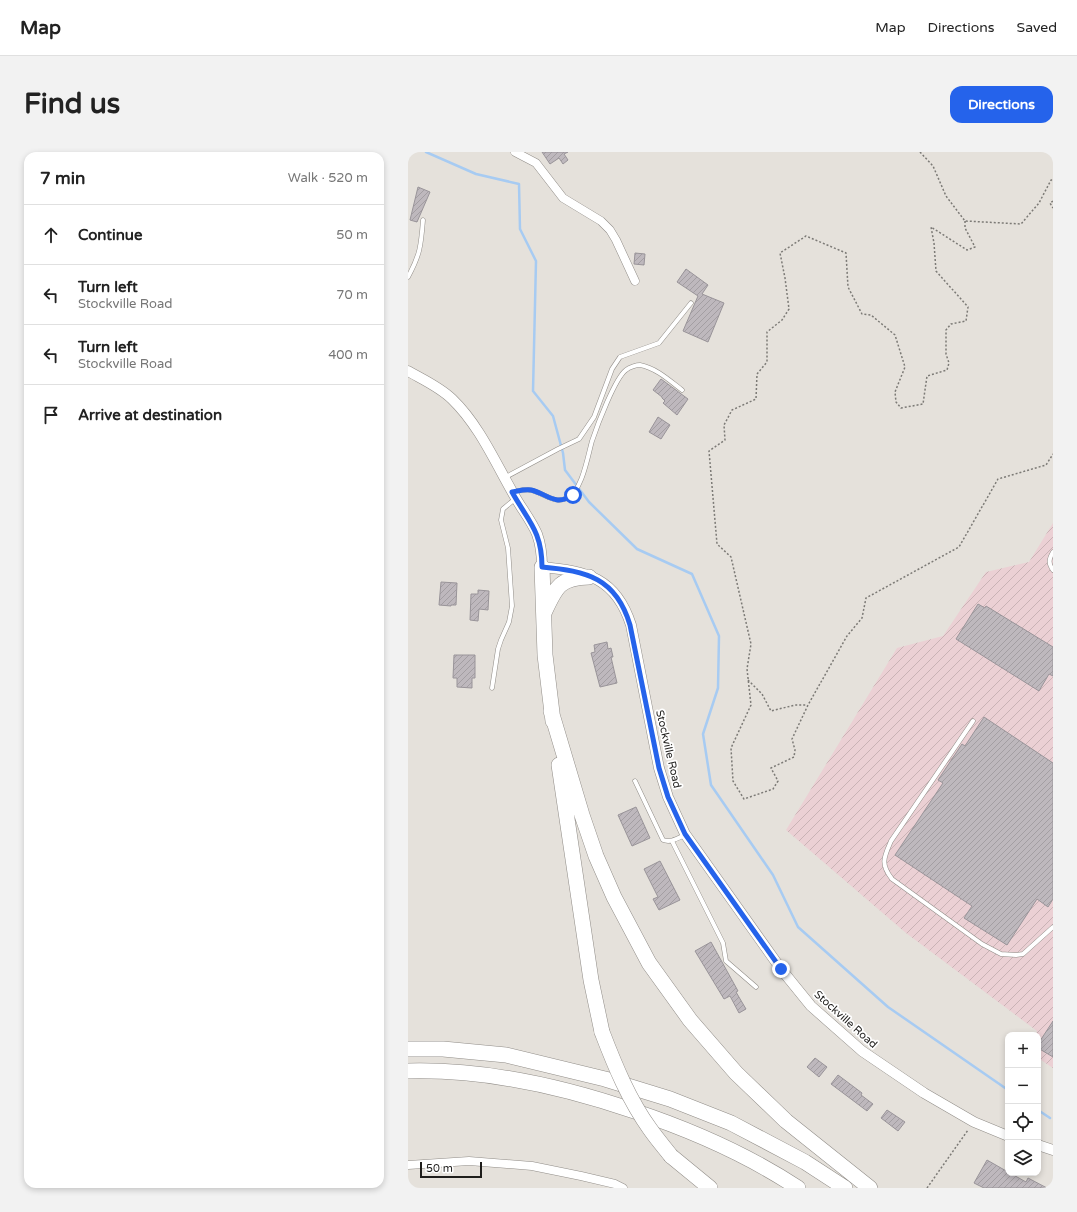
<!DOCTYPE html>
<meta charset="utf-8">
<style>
:root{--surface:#fff;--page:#f2f2f2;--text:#222;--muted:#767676;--line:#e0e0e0;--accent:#2563eb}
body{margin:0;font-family:"Varela Round",sans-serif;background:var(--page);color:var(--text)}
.controls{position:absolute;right:12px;bottom:12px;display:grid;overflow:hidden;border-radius:8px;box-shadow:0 2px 6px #0003}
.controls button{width:36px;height:36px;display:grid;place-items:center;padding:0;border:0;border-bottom:1px solid var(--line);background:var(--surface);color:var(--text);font:20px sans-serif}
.scale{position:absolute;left:12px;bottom:10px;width:62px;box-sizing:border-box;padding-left:4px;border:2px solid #1f1e1c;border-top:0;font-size:11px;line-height:14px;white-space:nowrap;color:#1f1e1c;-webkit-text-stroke:3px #fff;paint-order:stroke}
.stop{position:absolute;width:12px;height:12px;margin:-9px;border:3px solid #2563eb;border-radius:50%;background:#fff}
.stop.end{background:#2563eb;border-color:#fff;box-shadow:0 1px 4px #0008}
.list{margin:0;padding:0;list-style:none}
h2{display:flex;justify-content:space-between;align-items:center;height:52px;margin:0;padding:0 16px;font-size:17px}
h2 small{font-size:13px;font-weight:400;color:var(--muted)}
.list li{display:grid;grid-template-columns:26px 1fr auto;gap:12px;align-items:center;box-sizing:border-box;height:60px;padding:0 16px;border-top:1px solid var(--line)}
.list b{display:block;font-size:15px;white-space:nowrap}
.list p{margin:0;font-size:13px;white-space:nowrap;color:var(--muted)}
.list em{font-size:13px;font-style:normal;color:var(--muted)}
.icon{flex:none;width:22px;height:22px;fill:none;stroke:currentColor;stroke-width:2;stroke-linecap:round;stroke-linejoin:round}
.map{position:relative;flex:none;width:645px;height:1036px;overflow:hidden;border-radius:12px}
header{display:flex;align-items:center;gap:24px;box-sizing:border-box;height:56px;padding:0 20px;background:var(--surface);border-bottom:1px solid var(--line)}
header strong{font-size:19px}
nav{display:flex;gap:22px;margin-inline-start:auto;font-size:14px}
.intro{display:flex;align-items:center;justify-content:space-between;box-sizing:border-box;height:96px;padding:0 24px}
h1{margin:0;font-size:28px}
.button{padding:10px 18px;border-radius:12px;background:var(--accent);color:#fff;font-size:14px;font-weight:700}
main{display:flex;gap:24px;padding:0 24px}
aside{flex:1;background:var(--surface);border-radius:12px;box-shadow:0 2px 6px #0003}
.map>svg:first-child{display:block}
</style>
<header>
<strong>Map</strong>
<nav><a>Map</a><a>Directions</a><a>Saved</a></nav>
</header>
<div class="intro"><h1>Find us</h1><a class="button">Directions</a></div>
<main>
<aside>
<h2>7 min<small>Walk · 520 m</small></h2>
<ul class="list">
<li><svg class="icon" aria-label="ahead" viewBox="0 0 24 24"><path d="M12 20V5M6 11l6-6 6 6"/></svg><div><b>Continue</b></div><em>50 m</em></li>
<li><svg class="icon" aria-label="left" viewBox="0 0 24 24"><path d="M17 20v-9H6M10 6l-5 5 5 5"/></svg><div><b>Turn left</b><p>Stockville Road</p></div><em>70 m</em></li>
<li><svg class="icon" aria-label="left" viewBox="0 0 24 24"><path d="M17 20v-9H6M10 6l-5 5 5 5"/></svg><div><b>Turn left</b><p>Stockville Road</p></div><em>400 m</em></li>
<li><svg class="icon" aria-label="arrive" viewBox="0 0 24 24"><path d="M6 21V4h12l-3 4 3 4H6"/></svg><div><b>Arrive at destination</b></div></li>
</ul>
</aside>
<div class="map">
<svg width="645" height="1036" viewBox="0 0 645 1036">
<defs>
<pattern id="industrial-furrows" width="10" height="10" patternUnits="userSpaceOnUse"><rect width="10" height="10" fill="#ebd0d4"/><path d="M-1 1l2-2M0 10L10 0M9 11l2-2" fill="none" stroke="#c9b2b5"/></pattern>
<pattern id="building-hatch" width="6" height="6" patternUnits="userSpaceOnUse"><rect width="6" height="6" fill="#beb8bd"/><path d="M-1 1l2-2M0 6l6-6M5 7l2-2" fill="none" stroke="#a39ea2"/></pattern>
</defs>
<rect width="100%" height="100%" fill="#e5e1db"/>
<path fill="url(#industrial-furrows)" d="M 645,371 L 645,916 L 630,906 L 630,883 L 628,883 L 629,879 L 498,781 L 378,678 L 489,496 L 535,484 L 578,420 L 621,410 Z"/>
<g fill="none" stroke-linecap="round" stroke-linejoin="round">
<path stroke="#a7cbf2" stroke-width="2.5" d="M 18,0 L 68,22 L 111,32 L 112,77 L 128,109 L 125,239 L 145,264 L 155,301 L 157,318 L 181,350 L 229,397 L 284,422 L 311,484 L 310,536 L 295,582 L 303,633 L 365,723 L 390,775 L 480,855 L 600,938
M 630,958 L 642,966"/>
</g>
<path fill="url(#building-hatch)" stroke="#999499" d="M 134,0 L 160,0 L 156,2 L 160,8 L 155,12 L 151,6 L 142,12 Z
M 10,35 L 22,40 L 9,70 L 2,68 Z
M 227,101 L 237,102 L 236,113 L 226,112 Z
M 278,117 L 300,133 L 294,142 L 316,151 L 300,190 L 275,179 L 290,144 L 269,130 Z
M 253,227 L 280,247 L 269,263 L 255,251 L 257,249 L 254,246 L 254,245 L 245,238 Z
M 250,265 L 262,273 L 253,287 L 241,280 Z
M 33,430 L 49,431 L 48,453 L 43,453 L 43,454 L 31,453 Z
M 70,438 L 81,439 L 80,458 L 71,457 L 70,469 L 62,468 L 63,442 L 70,442 Z
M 570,452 L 577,456 L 578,454 L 645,495 L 645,524 L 641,522 L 631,539 L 548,487 Z
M 199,490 L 200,497 L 203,496 L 205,505 L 203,505 L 209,531 L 192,535 L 183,501 L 187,500 L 186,493 Z
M 46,503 L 67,503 L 67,526 L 64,526 L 64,536 L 49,535 L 49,526 L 45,526 Z
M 576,565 L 645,611 L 645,747 L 640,755 L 629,747 L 599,793 L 556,766 L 564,754 L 487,703 L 535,631 L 530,628 L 554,592 L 557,594 Z
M 228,655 L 242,686 L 224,694 L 210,663 Z
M 252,709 L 272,748 L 251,758 L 245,747 L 250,745 L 236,717 Z
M 303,790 L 330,839 L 328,840 L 338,857 L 331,861 L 322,844 L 316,847 L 287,799 Z
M 645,869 L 645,905 L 630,896 L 630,892 Z
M 407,906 L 419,915 L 411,925 L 399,915 Z
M 430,923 L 454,941 L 453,943 L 465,952 L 459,959 L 423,932 Z
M 479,958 L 497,970 L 490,979 L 473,966 Z
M 579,1008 L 600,1020 L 600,1021 L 602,1021 L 618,1030 L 620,1026 L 639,1036 L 576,1036 L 566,1031 Z"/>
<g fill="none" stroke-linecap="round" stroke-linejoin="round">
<defs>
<path id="service" d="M 0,125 C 12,103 13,94 15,68
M 96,326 L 150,297 L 171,287 L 186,265 L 204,217 L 212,205 L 251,191 L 283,151
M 104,340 C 110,339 117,337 122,338 C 135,340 146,353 159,346 C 174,340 180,303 184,289 C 189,274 207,226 218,218 C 221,215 229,213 232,213 C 248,216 261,228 274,238
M 645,400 C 641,407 640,411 645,418
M 84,536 L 90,497 L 93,488 L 101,470 L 104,454 L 100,396 L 93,368 L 95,357 L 107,347
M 565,569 L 483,689 C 476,705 472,712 484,727 L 574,792 L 593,802 L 608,803 L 615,802 L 645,775
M 227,629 L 255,688 C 263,691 270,686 277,683
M 264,689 L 315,791 L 318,809 L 348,835"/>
<path id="minor" d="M 107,0 L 128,11 L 155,46 L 193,69 L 202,78 L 208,88 L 227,129
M 0,1013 L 61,1009 L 124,1014 L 173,1024 L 207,1032 L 215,1036"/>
<path id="tertiary" d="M 0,219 C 14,227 32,235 44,247 C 71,273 87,310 106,343 C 113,356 123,368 129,382 C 133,393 134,404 134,415 C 179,419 208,426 223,473 L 251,616 L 260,645 L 277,682 L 373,817 L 403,854 L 454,899 L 516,941 L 566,970 L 600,984
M 630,993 L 645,998"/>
<path id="motorway" d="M 134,415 L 137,503 L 145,569
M 136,461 C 148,435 151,426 181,425
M 143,559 L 174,663 L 188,704 L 206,745 L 241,811 L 282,868 L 328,921 L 378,969 L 462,1036
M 151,613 L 183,828 L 194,880
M 0,897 L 35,897 L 98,903 L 197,927 L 262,947 L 323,971 L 397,1010 L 437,1036
M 0,919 C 77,917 153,934 226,959 C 283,978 340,1003 390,1036
M 263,1004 L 302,1036"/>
</defs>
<use href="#service" stroke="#918d88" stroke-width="5"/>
<use href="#minor" stroke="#918d88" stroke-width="9"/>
<use href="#tertiary" stroke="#918d88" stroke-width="11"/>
<use href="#motorway" stroke="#918d88" stroke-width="16"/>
<path stroke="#7c7a76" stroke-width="1.5" stroke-dasharray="2 2" stroke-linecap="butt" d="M 512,0 L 525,14 L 538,44 L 557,69 L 613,72 L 631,51 L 643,28 L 645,28
M 645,49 L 642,51 L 645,56
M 557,69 L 557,76 L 567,95 L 559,98 L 523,75 L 526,91 L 528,119 L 560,155 L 558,169 L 543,172 L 538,178 L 538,202 L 541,211 L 539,218 L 519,224 L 515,252 L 493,256 L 488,250 L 487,240 L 497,215 L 487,183 L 463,163 L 454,162 L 440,135 L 438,101 L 398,84 L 372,101 L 377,126 L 381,157 L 374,168 L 359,180 L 359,210 L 349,222 L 348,247 L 324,258 L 316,273 L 317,288 L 301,299 L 309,392 L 323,405 L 343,492 L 339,517 L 343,553 L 323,596 L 325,629 L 336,647 L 365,637 L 370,629 L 363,616 L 386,605 L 387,598 L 384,587 L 400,553 L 439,484 L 454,466 L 458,446 L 551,395 L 590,327 L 638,313 L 645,302
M 340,528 L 354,542 L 363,559 L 387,553 L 399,553
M 519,1036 L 560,978"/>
<use href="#service" stroke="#fff" stroke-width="4"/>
<use href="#minor" stroke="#fff" stroke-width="8"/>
<use href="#tertiary" stroke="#fff" stroke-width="10"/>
<use href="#motorway" stroke="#fff" stroke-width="15"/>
<defs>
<path id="motorway-bridge" d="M 194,880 C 207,914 221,948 242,977 C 249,987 256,995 263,1004"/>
</defs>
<use href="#motorway-bridge" stroke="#918d88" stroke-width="16" stroke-linecap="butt"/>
<use href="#motorway-bridge" stroke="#fff" stroke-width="15"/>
</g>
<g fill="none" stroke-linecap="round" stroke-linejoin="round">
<path stroke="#2563eb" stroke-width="5" d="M 165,343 C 147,355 140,342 123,338 C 117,337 110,339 104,340 C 120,369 134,379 134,415 C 179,419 208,426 222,473 L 251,616 L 260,645 L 277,682 L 373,817"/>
</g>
<g text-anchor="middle" stroke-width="3.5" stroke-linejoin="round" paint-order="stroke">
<g font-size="11" fill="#1f1e1c" stroke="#fff">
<text transform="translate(261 597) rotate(77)" y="4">Stockville Road</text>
<text transform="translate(438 867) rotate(42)" y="4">Stockville Road</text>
</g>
</g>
</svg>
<div class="controls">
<button>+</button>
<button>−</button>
<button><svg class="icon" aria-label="locate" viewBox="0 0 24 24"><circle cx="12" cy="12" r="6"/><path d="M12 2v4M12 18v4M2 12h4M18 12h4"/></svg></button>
<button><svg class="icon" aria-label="layers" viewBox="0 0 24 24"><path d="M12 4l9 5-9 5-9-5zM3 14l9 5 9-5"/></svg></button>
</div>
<div class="scale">50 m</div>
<div class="stop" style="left:165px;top:343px"></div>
<div class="stop end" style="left:373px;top:817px"></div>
</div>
</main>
